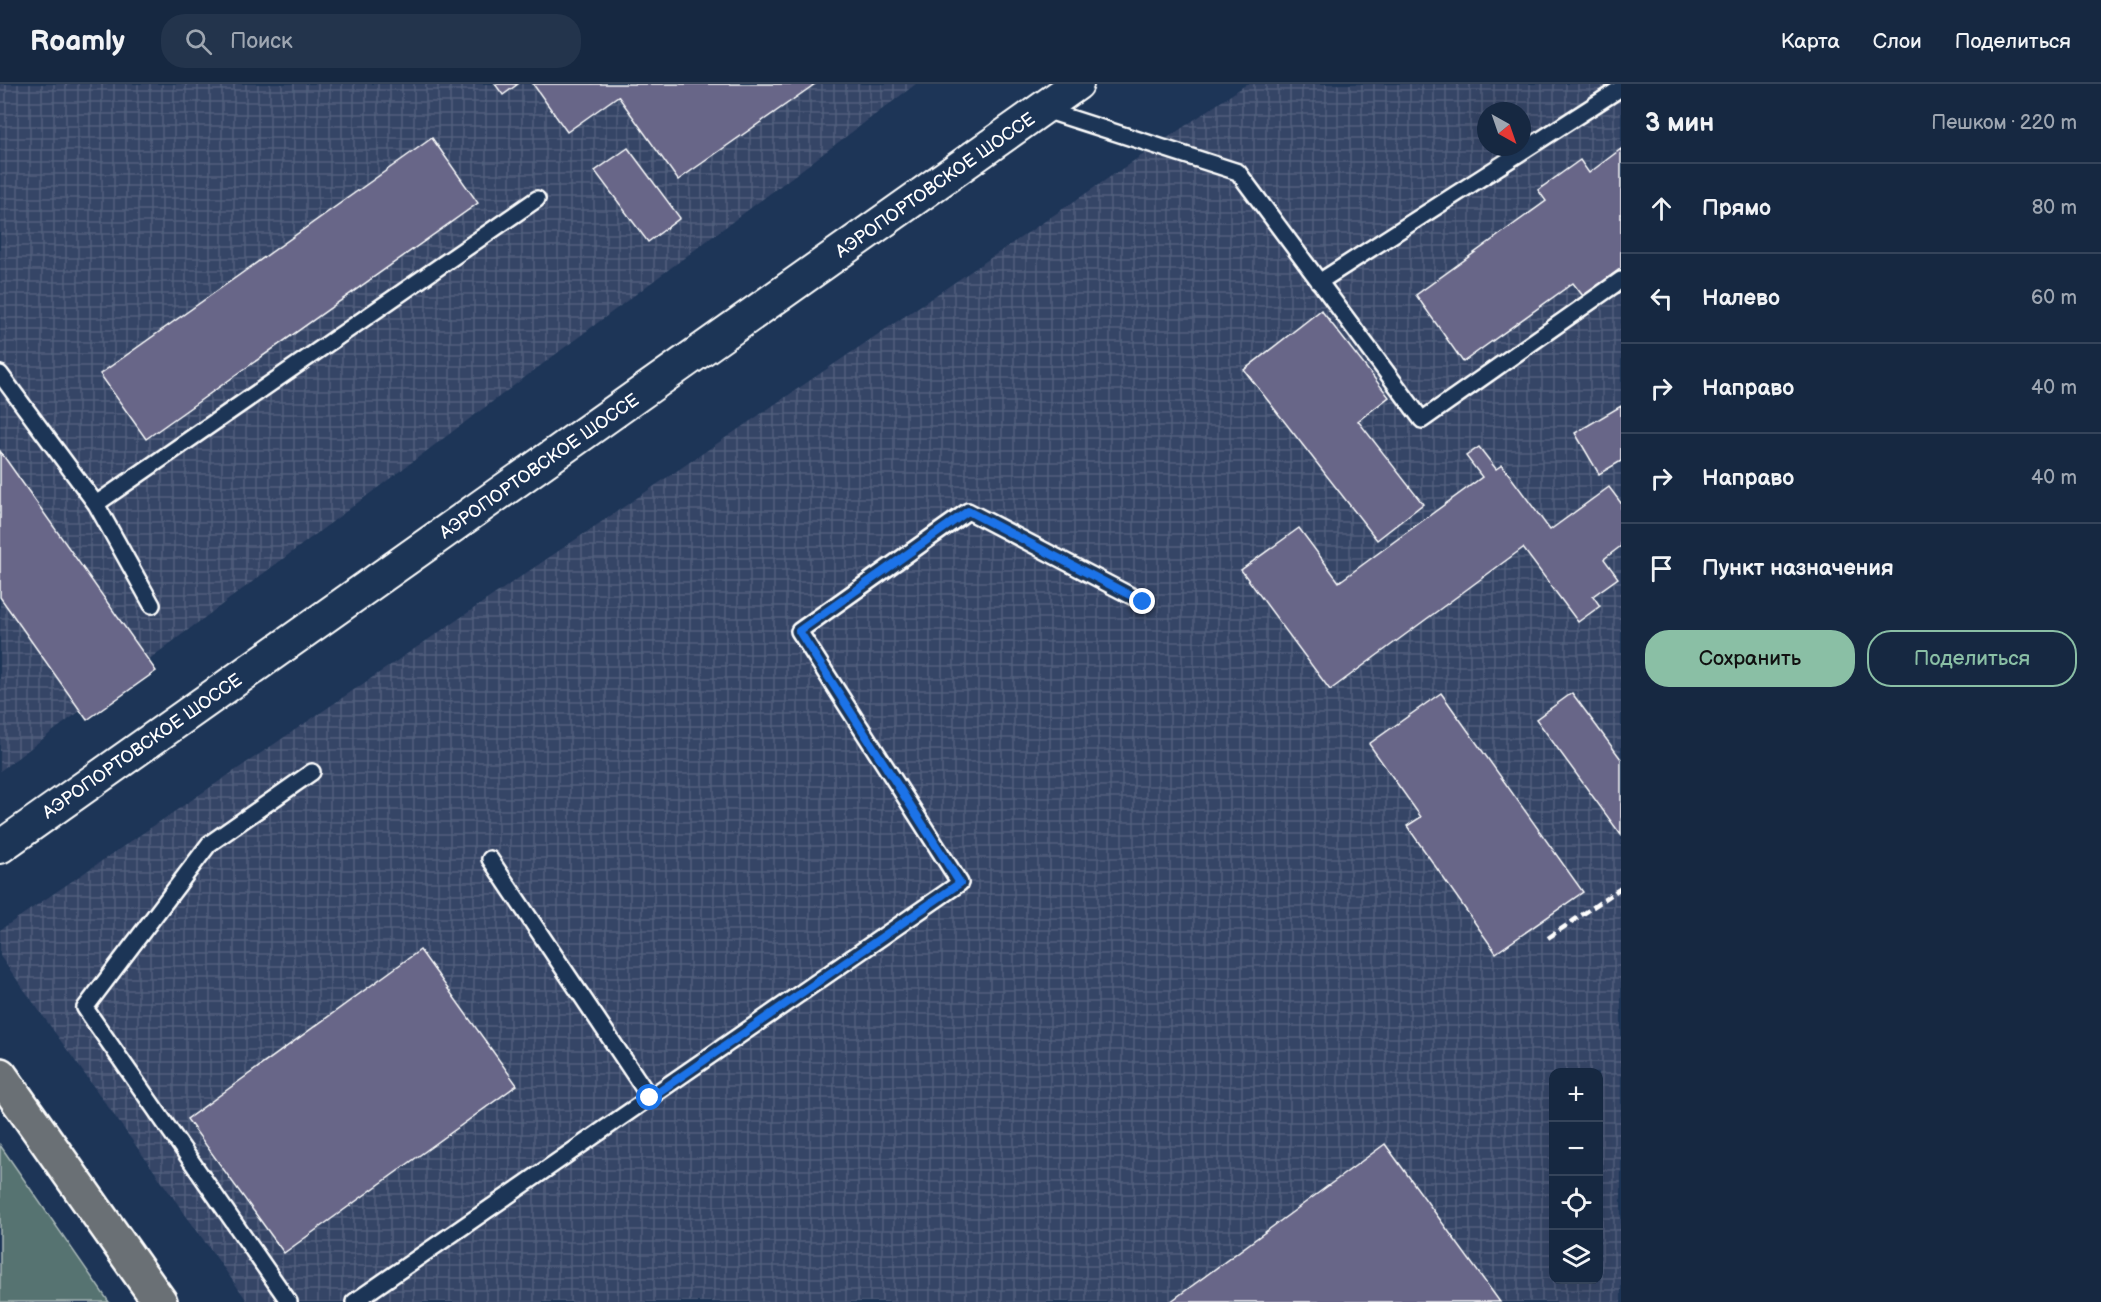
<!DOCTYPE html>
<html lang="ru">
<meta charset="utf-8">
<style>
:root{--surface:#162841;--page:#23344c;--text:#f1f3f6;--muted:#9ea6b1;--line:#35445a;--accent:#8abfa5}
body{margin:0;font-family:"Balsamiq Sans",sans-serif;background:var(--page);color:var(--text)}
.controls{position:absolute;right:18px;bottom:18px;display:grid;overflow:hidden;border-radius:12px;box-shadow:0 6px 24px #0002}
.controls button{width:54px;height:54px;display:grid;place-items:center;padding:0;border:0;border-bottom:2px solid var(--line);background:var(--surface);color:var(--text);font:30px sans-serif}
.compass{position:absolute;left:1477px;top:18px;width:54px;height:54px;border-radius:50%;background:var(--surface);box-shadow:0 6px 24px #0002;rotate:140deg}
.stop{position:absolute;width:18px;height:18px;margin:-14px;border:4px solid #1a73e8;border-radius:50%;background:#fff}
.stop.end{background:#1a73e8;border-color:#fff;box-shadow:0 2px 6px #0008}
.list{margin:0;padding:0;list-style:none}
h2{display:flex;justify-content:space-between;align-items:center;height:78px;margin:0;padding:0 24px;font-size:26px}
h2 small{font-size:20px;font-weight:400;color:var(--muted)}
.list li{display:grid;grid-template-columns:39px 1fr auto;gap:18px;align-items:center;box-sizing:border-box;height:90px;padding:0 24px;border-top:2px solid var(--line)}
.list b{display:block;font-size:22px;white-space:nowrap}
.list em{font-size:20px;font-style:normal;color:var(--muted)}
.actions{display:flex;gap:12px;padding:18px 24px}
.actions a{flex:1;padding:14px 0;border:2px solid var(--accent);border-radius:24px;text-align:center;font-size:21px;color:var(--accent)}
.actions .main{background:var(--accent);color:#111}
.icon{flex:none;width:33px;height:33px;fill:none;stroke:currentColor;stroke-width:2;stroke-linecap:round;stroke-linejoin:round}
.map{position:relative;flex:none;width:1621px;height:1218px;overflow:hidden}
header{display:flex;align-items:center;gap:36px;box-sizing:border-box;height:84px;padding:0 30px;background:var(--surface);border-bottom:2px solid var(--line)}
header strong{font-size:28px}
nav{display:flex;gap:33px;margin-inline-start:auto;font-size:21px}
.search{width:420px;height:54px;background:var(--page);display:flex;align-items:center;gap:15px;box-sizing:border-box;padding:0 21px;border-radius:24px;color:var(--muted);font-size:22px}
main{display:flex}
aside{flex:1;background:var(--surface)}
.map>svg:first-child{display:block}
</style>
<header>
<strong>Roamly</strong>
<div class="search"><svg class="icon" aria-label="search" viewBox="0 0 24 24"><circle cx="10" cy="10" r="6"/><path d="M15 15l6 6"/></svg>Поиск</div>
<nav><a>Карта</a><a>Слои</a><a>Поделиться</a></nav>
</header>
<main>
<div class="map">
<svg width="1621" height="1218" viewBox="0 0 1621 1218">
<defs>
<pattern id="industrial-grid" width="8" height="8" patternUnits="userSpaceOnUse" patternTransform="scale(1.5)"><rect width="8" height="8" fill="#344466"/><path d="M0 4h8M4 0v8" fill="none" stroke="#52607d"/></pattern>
</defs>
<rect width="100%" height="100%" fill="#1d3557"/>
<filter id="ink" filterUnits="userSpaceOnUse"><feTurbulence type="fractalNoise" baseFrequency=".0167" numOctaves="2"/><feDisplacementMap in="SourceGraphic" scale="12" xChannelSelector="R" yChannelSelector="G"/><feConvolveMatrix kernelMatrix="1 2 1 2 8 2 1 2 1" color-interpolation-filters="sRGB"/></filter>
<g filter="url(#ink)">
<path fill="url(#industrial-grid)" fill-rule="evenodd" d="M 0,0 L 916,0 L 0,687 Z
M 1247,0 L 1621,0 L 1621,1218 L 248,1218 L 0,872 L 0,846 ZM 1486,27 L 1522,27 L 1522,63 L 1486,63 ZM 1554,988 L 1598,988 L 1598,1196 L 1554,1196 Z"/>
<path fill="#567371" stroke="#aab9b8" stroke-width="1.5" d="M 0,1061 L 109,1218 L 0,1218 Z"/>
<path fill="#686688" stroke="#fff" stroke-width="1.5" d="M 495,0 L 518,0 L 503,11 Z
M 533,0 L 815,0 L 678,96 L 618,12 L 567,48 Z
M 432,54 L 478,119 L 146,355 L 100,290 Z
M 628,64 L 680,134 L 648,158 L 595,87 Z
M 1621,65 L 1621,184 L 1583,212 L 1573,199 L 1463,278 L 1416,211 L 1546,117 L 1538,106 L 1580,76 L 1589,89 Z
M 1321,226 L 1389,313 L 1358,337 L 1423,420 L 1377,456 L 1244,286 Z
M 1621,322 L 1621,377 L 1599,390 L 1575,349 Z
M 1479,363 L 1496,385 L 1502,381 L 1550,446 L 1609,403 L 1621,419 L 1621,462 L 1604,475 L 1618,494 L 1593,512 L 1600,522 L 1578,538 L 1523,464 L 1330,606 L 1241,486 L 1299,444 L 1339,498 L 1482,393 L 1466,372 Z
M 0,367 L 156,587 L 87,636 L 0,513 Z
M 1441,609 L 1583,808 L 1496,869 L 1407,742 L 1421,733 L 1369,660 Z
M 1572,609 L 1621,675 L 1621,751 L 1536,635 Z
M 420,866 L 517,1001 L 284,1169 L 187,1035 Z
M 1385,1060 L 1500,1218 L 1170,1218 Z"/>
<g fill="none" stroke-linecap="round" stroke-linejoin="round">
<defs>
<path id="service" d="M 1042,25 L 1238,88 L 1422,336 L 1621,196
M 1319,198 L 1621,4
M 0,290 L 96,420 L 152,521
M 96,420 L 537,115
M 490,775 L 650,1014
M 289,1218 L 85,924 L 209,760 L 312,688
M 354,1218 L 960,799 L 799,547 L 968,427 L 1143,518"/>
<path id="minor" d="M 0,763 L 1077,0"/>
<path id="primary" d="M 0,991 L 160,1218"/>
</defs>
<use href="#service" stroke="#fff" stroke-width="20"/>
<use href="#minor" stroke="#fff" stroke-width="36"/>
<use href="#primary" stroke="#fff" stroke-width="38"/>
<use href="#service" stroke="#1d3557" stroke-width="15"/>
<use href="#minor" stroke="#1d3557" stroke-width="32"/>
<use href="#primary" stroke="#6a7074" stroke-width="33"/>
<path stroke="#fff" stroke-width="4.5" stroke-dasharray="9 4.5" stroke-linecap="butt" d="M 1548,854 L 1621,804"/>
</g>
</g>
<g fill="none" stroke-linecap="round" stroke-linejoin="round" filter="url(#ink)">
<path stroke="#1a73e8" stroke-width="8" d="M 650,1014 L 960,799 L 799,547 L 968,427 L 1143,518"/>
</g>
<g text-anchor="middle" stroke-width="4.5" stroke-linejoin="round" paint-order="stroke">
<g font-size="18" fill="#fff" stroke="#1d3557">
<text transform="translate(935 101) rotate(-35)" y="6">АЭРОПОРТОВСКОЕ ШОССЕ</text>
<text transform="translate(539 382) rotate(-35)" y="6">АЭРОПОРТОВСКОЕ ШОССЕ</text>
<text transform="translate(142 662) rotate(-35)" y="6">АЭРОПОРТОВСКОЕ ШОССЕ</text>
</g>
</g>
</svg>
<div class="controls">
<button>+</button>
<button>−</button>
<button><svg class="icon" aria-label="locate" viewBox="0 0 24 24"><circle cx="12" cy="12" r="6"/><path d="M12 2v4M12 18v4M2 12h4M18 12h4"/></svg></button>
<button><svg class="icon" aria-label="layers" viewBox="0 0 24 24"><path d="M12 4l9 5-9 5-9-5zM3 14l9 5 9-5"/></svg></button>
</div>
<svg class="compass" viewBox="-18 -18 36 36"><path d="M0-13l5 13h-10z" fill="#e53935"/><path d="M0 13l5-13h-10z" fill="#9ea6b1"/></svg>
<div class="stop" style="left:650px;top:1014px"></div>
<div class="stop end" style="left:1143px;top:518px"></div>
</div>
<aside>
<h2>3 мин<small>Пешком · 220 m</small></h2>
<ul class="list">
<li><svg class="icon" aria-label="ahead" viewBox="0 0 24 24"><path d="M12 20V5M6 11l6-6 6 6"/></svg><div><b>Прямо</b></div><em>80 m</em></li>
<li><svg class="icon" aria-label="left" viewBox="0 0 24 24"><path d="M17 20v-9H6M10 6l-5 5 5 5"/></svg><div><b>Налево</b></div><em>60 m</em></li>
<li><svg class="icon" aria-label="right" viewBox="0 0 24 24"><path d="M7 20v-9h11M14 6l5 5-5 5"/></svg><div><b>Направо</b></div><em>40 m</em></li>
<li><svg class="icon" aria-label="right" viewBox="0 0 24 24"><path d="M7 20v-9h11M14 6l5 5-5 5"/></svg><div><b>Направо</b></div><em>40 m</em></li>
<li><svg class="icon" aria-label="arrive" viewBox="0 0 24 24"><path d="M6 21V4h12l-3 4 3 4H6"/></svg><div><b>Пункт назначения</b></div></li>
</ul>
<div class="actions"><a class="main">Сохранить</a><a>Поделиться</a></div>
</aside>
</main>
